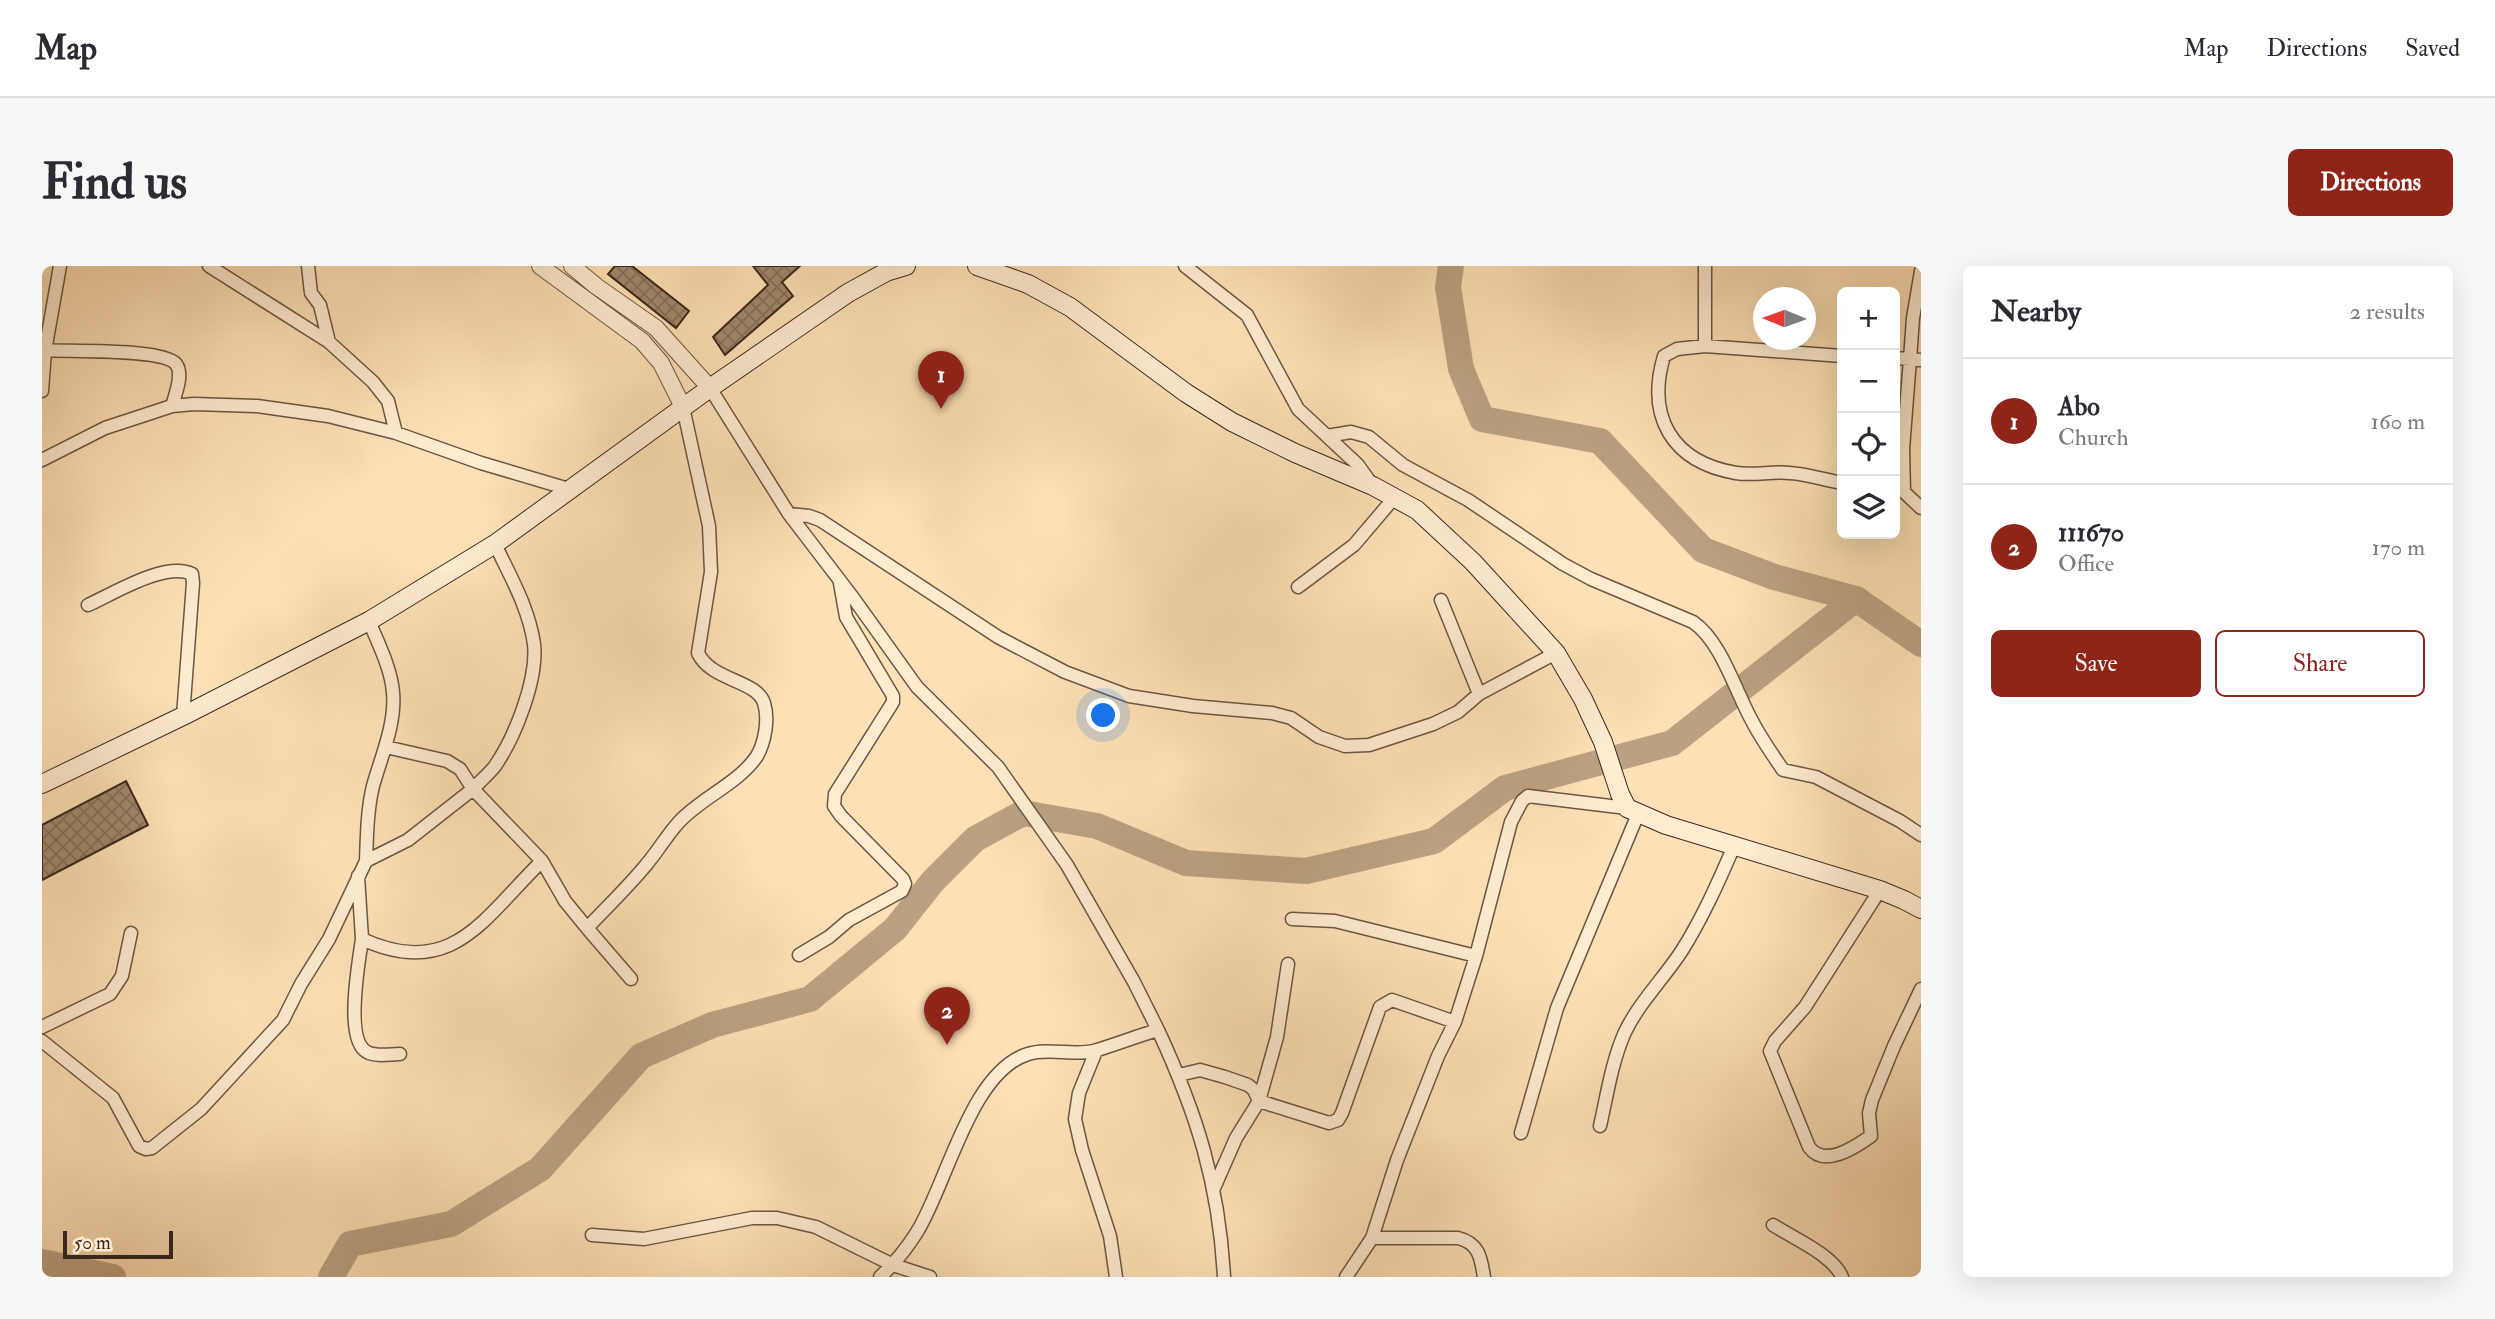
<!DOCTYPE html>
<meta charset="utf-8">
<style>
:root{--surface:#fff;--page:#f7f7f7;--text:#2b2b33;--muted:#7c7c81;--line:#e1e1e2;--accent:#8f2418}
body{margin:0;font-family:"IM FELL Double Pica",serif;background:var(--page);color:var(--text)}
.controls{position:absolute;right:21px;top:21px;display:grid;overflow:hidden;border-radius:10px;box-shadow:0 7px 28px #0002}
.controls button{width:63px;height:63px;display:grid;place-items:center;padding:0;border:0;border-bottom:2px solid var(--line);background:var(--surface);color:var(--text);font:35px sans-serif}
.compass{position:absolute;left:1711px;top:21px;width:63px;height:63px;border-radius:50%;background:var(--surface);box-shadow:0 7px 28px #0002;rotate:271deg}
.scale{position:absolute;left:21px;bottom:18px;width:110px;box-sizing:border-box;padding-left:7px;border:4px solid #3a281a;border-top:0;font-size:19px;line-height:24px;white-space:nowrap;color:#3a281a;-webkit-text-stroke:5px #feebd0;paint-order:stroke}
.you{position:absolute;left:1062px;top:450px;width:24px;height:24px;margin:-18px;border:5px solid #fff;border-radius:50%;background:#1a73e8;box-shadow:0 0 0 10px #1a73e833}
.badge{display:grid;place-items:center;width:46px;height:46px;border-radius:50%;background:var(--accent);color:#fff;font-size:23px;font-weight:700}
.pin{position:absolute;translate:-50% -58px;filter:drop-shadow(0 2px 4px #0008)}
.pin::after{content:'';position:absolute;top:37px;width:24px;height:21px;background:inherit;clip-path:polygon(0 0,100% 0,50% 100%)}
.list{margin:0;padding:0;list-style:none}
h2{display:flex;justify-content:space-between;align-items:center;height:91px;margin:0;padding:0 28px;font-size:30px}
h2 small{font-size:23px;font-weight:400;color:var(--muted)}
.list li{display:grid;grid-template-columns:46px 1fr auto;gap:21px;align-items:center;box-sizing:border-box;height:126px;padding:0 28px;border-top:2px solid var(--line)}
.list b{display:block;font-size:26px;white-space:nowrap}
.list p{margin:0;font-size:23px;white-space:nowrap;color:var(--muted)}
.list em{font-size:23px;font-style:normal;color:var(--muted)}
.actions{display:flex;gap:14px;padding:21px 28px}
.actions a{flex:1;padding:16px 0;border:2px solid var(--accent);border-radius:10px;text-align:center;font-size:24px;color:var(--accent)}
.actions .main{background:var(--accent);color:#fff}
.icon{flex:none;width:38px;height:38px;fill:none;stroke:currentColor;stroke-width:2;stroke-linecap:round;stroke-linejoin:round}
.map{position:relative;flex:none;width:1879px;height:1011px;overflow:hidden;border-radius:10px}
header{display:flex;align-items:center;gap:42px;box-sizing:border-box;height:98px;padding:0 35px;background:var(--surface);border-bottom:2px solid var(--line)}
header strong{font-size:33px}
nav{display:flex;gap:38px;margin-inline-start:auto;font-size:24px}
.intro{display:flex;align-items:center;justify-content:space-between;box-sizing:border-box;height:168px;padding:0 42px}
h1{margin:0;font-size:49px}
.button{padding:18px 32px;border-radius:10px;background:var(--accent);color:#fff;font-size:24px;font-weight:700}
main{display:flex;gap:42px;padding:0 42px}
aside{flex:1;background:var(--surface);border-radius:10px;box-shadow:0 7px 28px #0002}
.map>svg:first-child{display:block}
</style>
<header>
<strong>Map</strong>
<nav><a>Map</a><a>Directions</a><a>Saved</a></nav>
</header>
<div class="intro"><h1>Find us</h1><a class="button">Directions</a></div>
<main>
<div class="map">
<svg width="1879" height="1011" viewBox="0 0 1879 1011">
<defs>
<pattern id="building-cross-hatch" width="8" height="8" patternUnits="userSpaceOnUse" patternTransform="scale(1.75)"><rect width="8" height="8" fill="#a0886b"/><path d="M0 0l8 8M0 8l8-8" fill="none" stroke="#836f57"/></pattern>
</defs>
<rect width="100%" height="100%" fill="#fee0b6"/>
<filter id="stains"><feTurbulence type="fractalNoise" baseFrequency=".00286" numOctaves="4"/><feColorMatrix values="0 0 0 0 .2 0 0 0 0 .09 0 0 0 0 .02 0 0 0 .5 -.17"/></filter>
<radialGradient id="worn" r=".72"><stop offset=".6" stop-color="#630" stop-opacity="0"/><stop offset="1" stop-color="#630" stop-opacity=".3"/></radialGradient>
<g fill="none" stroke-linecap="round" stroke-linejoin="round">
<path stroke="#bba181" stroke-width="26" d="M 1409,0 L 1406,21 L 1419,103 L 1440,153 L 1558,175 L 1661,284 L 1732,311 L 1814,333 L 1879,378
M 0,996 L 71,1011
M 289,1011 L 308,978 L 409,958 L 498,903 L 599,790 L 670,759 L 768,733 L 853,663 L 891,615 L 933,573 L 981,547 L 1055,560 L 1144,597 L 1264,605 L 1392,575 L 1463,522 L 1630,477 L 1814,333"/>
</g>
<path fill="url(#building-cross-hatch)" stroke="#3a281a" stroke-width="2" d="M 573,0 L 590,0 L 647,45 L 634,62 L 566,8 Z
M 711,0 L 758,0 L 740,16 L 751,30 L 683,89 L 671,71 L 726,19 Z
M 84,515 L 106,559 L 0,614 L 0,559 Z"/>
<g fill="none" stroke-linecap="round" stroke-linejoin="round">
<defs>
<path id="minor" d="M 167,0 L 287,76 L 331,116 L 346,135 L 354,167
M 266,0 L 269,27 L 278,39 L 287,76
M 1143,0 L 1205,49 L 1256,143 L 1316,199 L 1331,220
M 1663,0 L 1663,80 L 1800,90
M 1663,80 L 1635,83 L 1622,90 C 1604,151 1630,196 1694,207 C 1712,210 1730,205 1748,207 C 1765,208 1783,214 1800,217
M 0,84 C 24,86 121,82 134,98 C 142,108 133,129 130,140
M 1853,92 L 1868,93 L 1871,52 L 1879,5
M 1879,94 L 1868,93 L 1861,183 L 1862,226 L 1879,242
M 668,122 L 747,248 L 767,250 L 778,254 L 956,371 L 1023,406 L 1087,430 L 1151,440 L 1230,447 L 1249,452 L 1277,471 L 1303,480 L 1327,479 L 1391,458 L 1416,446 L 1437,428 L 1514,387
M 0,125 L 3,85 L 18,0
M 1285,170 L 1309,166 L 1327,171 L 1361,199 L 1426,234 L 1521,298 L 1549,313 L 1651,356 C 1679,375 1693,424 1709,453 C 1718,471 1730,488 1741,504 L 1774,511 L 1858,555 L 1879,569
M 0,194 L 63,162 L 130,140 L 152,138 L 215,140 L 286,150 L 354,167 L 439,197 L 530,224
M 747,248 L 812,333 L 875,421 L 956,501 L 1025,599 L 1092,716 L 1116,764
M 1256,321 L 1312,279 L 1352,232
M 1399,334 L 1437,428
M 46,339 C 71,328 123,295 150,308 L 151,317 L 141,450
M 344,481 L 405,495 L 418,503 L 431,523 C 438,515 447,508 453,500 C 473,471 496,413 492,378 C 487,342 468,310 453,278
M 324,595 C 325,570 325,545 331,520 C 339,491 354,458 351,426 C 349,402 336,377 327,355
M 316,610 L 320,673 C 411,715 443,650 500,595
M 1838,624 L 1763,741 L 1733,775 L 1728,785 L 1767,881 C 1782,902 1812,882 1829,870 L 1827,847 L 1830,834 L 1852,780 L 1879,723
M 1250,653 L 1293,655 L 1434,690
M 320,673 C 317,695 302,774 325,786 C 334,791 348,788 358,788
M 757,689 L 787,671 L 807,654 L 860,625 L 863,618 L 861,613 L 799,550 L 792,540 L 793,528 L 851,436 L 851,430 L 804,351 L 798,317
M 589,713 L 545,662 C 565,641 586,621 604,599 C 616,585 625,569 637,556 C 660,531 696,518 715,490 C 723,476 727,453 722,437 C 715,414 669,415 656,387 L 669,306 L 667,260 L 641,141
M 0,761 L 68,728 L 80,710 L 89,667
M 0,775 L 71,832 L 97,880 L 104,883 L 110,882 L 159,843 L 241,754 L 259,718 L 287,673 L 324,595 L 366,574 L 431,523 L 500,595 L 523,635 L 545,662
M 1054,785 L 1037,827 L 1033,853 L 1040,884 L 1068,970 L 1074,1011
M 1137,809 L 1158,804 L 1183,811 L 1206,819 L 1212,824 L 1217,835 L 1287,857 L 1296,854 L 1300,847 L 1338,741 L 1350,734 L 1413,756
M 1558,860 C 1565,829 1570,795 1583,766 C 1597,737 1621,713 1639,686 C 1660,653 1676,617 1692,580
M 1479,867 L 1515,742 L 1596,548
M 1172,922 L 1194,872 L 1217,835 L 1235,771 L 1246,698
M 1731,959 C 1751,972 1791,989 1800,1011
M 550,969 L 602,973 L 710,952 L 735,952 L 774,961 L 851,999 L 888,1011
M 1330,972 L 1416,972 C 1437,977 1439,992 1442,1011
M 838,1011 C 852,998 865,982 875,966 C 905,918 928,806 986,788 C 1007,781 1034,791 1055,784 C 1075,778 1095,770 1116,764 C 1155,848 1177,918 1182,1011
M 1304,1011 L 1330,972 L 1355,894 L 1396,790 L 1413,756 L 1434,690 L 1469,556 L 1480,535 L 1486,530 L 1494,531 L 1585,542"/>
<path id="tertiary" d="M 498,0 L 600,75 L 619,97 L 641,141
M 530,0 L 554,20 L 614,62 L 668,122"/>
<path id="secondary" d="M 935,0 L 986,18 L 1028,41 L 1144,127 L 1190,156 L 1253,187 L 1331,220 L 1375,244 L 1431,296 L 1514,387 L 1541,433 L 1561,476 L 1578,528 L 1585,542 L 1624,559 L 1838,624 L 1862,634 L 1879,643
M 0,518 L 141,450 L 327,355 L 453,278 L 668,122 L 806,27 L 844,6 L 864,0"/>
</defs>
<use href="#minor" stroke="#6b5641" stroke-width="15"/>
<use href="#tertiary" stroke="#6b5641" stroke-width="18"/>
<use href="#secondary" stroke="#3a281a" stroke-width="20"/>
<use href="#minor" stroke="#feebd0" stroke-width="12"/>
<use href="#tertiary" stroke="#feebd0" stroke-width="16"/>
<use href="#secondary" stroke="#feebd0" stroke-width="18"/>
</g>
<rect width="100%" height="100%" filter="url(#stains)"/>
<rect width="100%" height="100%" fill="url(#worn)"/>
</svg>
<div class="controls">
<button>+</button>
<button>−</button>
<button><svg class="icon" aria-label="locate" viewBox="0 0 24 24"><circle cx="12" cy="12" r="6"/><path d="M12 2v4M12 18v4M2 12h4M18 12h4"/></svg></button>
<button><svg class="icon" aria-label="layers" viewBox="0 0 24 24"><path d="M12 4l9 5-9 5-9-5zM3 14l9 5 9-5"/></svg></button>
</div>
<svg class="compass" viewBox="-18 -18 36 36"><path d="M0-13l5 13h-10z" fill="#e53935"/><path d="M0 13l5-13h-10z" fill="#7c7c81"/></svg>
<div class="scale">50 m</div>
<div class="you"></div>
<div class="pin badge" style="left:899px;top:143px">1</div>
<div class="pin badge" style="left:905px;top:779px">2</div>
</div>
<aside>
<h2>Nearby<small>2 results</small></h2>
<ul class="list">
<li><span class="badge">1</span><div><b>Abo</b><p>Church</p></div><em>160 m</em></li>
<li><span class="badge">2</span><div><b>111670</b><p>Office</p></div><em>170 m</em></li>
</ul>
<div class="actions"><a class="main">Save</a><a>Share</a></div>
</aside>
</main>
